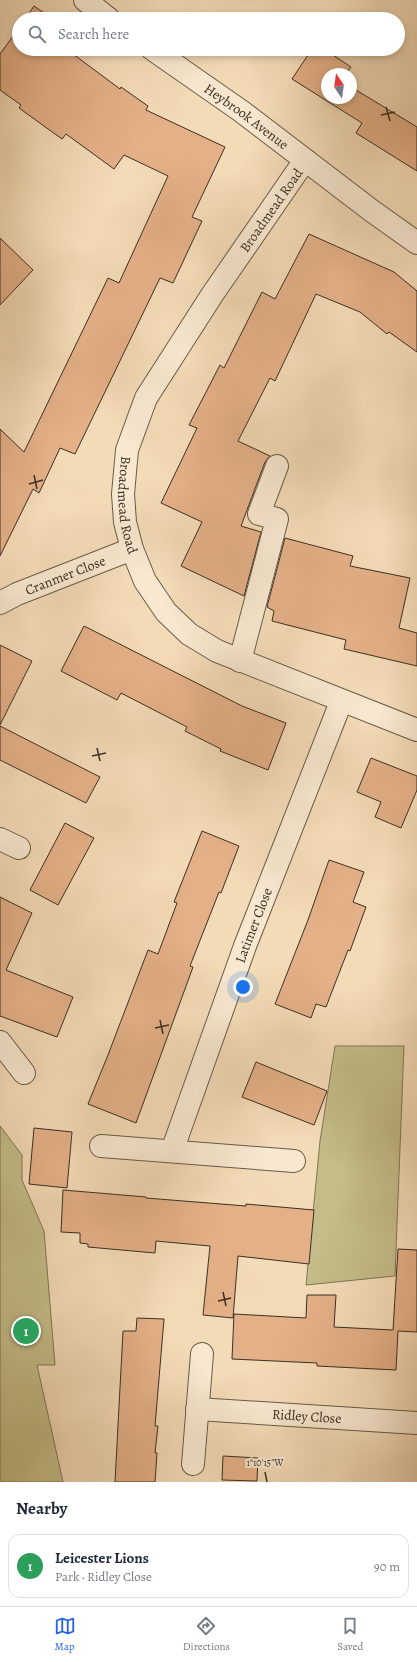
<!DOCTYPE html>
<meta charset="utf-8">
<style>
:root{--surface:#fff;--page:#f6f6f7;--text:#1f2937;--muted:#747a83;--line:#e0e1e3;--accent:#2563eb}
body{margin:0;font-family:Alegreya,serif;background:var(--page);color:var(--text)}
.compass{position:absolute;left:321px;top:68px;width:36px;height:36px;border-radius:50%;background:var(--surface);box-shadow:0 2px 6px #0003;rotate:347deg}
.you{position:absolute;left:243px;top:987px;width:14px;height:14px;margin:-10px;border:3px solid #fff;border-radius:50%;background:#1a73e8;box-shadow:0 0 0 6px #1a73e833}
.badge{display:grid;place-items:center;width:26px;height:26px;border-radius:50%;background:var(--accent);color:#fff;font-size:13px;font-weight:700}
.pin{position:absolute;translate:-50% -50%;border:2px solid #fff;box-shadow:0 1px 4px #0006}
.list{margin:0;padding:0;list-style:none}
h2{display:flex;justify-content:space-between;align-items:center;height:52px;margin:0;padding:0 16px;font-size:17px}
h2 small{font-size:13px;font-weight:400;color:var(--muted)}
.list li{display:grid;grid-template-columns:26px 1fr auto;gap:12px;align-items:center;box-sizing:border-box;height:64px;margin:0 8px 8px;padding:0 8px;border:1px solid var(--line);border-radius:12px}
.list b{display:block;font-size:15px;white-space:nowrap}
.list p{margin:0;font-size:13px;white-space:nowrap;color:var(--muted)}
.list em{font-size:13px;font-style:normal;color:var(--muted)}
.icon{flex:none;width:22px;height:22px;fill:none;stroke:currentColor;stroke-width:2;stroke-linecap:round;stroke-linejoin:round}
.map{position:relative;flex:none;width:417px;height:1482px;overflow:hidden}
.search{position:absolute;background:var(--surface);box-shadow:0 2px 6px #0003;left:12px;right:12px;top:12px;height:44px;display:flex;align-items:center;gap:10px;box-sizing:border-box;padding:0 14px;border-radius:22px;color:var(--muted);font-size:15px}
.sheet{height:124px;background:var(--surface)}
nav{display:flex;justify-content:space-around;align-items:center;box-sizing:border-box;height:56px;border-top:1px solid var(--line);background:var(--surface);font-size:11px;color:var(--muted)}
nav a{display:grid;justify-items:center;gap:2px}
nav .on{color:var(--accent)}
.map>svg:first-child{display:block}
</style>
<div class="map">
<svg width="417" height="1482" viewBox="0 0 417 1482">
<rect width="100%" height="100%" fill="#f4dbb7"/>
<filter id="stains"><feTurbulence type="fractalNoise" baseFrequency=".005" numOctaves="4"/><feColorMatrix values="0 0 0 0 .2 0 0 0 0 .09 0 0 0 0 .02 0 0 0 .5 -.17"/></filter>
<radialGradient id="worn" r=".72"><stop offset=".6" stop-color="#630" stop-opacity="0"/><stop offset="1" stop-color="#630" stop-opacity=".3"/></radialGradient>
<path fill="#c4bd89" stroke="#7f7656" d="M 335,1046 L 404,1046 L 395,1276 L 306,1285 L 320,1141 Z
M 0,1126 L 22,1155 L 22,1180 L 44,1231 L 55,1365 L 37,1365 L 63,1482 L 0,1482 Z"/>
<path fill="#e4b088" stroke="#3a3024" d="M 34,6 L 47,15 L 52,19 L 25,19 Z
M 19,28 L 19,49 L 77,49 L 73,54 L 120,89 L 121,87 L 148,106 L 146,110 L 225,147 L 192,217 L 202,221 L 173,283 L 160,278 L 75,454 L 60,448 L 39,493 L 33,489 L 0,556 L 0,429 L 24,452 L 108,278 L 119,283 L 168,176 L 124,155 L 114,169 L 66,134 L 62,139 L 19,108 L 21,105 L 0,90 L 0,54 Z
M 312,49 L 324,49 L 351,67 L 346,74 L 327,74 L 327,98 L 351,98 L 351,87 L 417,127 L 417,171 L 356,133 L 362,123 L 292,79 Z
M 309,234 L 394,272 L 417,291 L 417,352 L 389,332 L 387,334 L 360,312 L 316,294 L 275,381 L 270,378 L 238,441 L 270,456 L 265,462 L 241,526 L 261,532 L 244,596 L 181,566 L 202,522 L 161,503 L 197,428 L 189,425 L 220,365 L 224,368 L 262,292 L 275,299 Z
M 0,238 L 33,270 L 0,305 Z
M 285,538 L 353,556 L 350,566 L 410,578 L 399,628 L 417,633 L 417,666 L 344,649 L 346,640 L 272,621 L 274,611 L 267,607 Z
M 84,626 L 242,706 L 286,723 L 268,770 L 220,751 L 221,749 L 185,731 L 187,727 L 121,693 L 117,700 L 61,671 Z
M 0,645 L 32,661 L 0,725 Z
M 0,726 L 100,777 L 86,803 L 0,760 Z
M 371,758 L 417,776 L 417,790 L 401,828 L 375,817 L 381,802 L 357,792 Z
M 65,823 L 94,838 L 58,905 L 30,890 Z
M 202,831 L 239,846 L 221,893 L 219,892 L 190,966 L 193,967 L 136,1123 L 88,1104 L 108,1055 L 148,950 L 158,954 L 177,903 L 174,902 Z
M 329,860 L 364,872 L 353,902 L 366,907 L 350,951 L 348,950 L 326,1007 L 316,1004 L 311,1018 L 275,1004 L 308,920 Z
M 0,897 L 32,913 L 6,970 L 73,997 L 57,1037 L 0,1016 Z
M 256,1062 L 327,1091 L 314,1125 L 242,1097 Z
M 34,1128 L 72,1132 L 67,1188 L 29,1184 Z
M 63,1190 L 146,1197 L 146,1198 L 246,1206 L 246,1204 L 314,1210 L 309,1264 L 238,1256 L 233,1318 L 203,1315 L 210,1246 L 156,1241 L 155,1253 L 88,1247 L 88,1244 L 80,1243 L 80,1233 L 61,1232 Z
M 398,1249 L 417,1250 L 417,1332 L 398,1331 L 396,1370 L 317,1366 L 317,1363 L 232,1359 L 234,1314 L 306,1318 L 307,1295 L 336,1295 L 334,1327 L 393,1330 Z
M 137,1318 L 164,1319 L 155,1426 L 158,1426 L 155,1453 L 157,1453 L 155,1482 L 115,1482 L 123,1331 L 136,1331 Z
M 223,1456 L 258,1458 L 257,1481 L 222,1480 Z"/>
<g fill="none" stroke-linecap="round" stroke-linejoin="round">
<defs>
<g id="minor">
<path d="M 85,0 L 109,19"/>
<path id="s1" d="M 152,49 L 241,111 L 372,211 L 417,243"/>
<path id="s2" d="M 305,160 L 212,295 L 146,398 L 127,450 L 123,494 L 125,522 L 132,549 L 145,581 L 166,612 L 189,634 L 217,651 L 417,730"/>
<path id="s3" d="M 0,603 L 17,594 L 132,549"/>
<path d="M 240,661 L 277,519 L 259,514 L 277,466"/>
<path d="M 0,839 L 19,848"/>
<path d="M 0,1042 L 24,1073"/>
<path d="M 101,1146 L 294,1161"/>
<path id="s4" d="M 172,1151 L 245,946 L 341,702"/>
<path id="s5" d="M 197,1409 L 417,1423"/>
<path d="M 193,1464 L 202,1354"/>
</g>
</defs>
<use href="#minor" stroke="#685b49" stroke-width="24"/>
<use href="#minor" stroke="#f8e8d0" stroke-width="22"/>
</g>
<path fill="none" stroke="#3a3024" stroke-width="1.5" d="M 386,107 L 390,121M 381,115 L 395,112M 34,475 L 37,489M 29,484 L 43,480M 97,748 L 100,761M 92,756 L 106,753M 160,1020 L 163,1034M 155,1028 L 169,1025M 223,1292 L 226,1306M 218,1301 L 231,1298M 265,1472 L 267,1482"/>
<g text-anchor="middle" stroke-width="4" stroke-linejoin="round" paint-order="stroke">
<g font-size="14" fill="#3a3024" stroke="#f8e8d0">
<text dy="5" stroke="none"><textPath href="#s1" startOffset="116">Heybrook Avenue</textPath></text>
<text transform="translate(271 210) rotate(-55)" y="5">Broadmead Road</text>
<text dy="5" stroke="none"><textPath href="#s2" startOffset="397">Broadmead Road</textPath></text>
<text dy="5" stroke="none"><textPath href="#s3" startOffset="71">Cranmer Close</textPath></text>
<text dy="5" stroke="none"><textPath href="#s4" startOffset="240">Latimer Close</textPath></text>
<text dy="5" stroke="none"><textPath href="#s5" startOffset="110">Ridley Close</textPath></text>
</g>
</g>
<g font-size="10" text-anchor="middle" fill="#3a3024" stroke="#f8e8d0" stroke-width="4" stroke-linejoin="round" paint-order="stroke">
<text x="265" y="1466">1°10'15"W</text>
</g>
<rect width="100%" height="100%" filter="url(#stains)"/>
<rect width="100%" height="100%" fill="url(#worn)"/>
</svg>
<svg class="compass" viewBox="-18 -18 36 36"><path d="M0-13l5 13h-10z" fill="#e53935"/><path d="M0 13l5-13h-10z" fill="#747a83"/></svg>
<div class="you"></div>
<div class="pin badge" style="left:26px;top:1331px;background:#2e9e5b">1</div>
<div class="search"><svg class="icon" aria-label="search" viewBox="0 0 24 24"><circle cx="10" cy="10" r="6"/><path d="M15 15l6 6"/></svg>Search here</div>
</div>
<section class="sheet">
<h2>Nearby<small></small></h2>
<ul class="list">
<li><span class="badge" style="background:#2e9e5b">1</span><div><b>Leicester Lions</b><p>Park · Ridley Close</p></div><em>90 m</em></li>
</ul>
</section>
<nav>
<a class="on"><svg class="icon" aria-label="map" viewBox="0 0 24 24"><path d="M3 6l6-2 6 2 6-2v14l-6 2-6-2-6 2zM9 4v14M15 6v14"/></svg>Map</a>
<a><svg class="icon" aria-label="directions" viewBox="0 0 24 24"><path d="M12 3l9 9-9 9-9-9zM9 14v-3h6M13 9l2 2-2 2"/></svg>Directions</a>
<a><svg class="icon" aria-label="saved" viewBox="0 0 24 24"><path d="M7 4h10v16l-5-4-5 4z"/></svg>Saved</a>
</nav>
